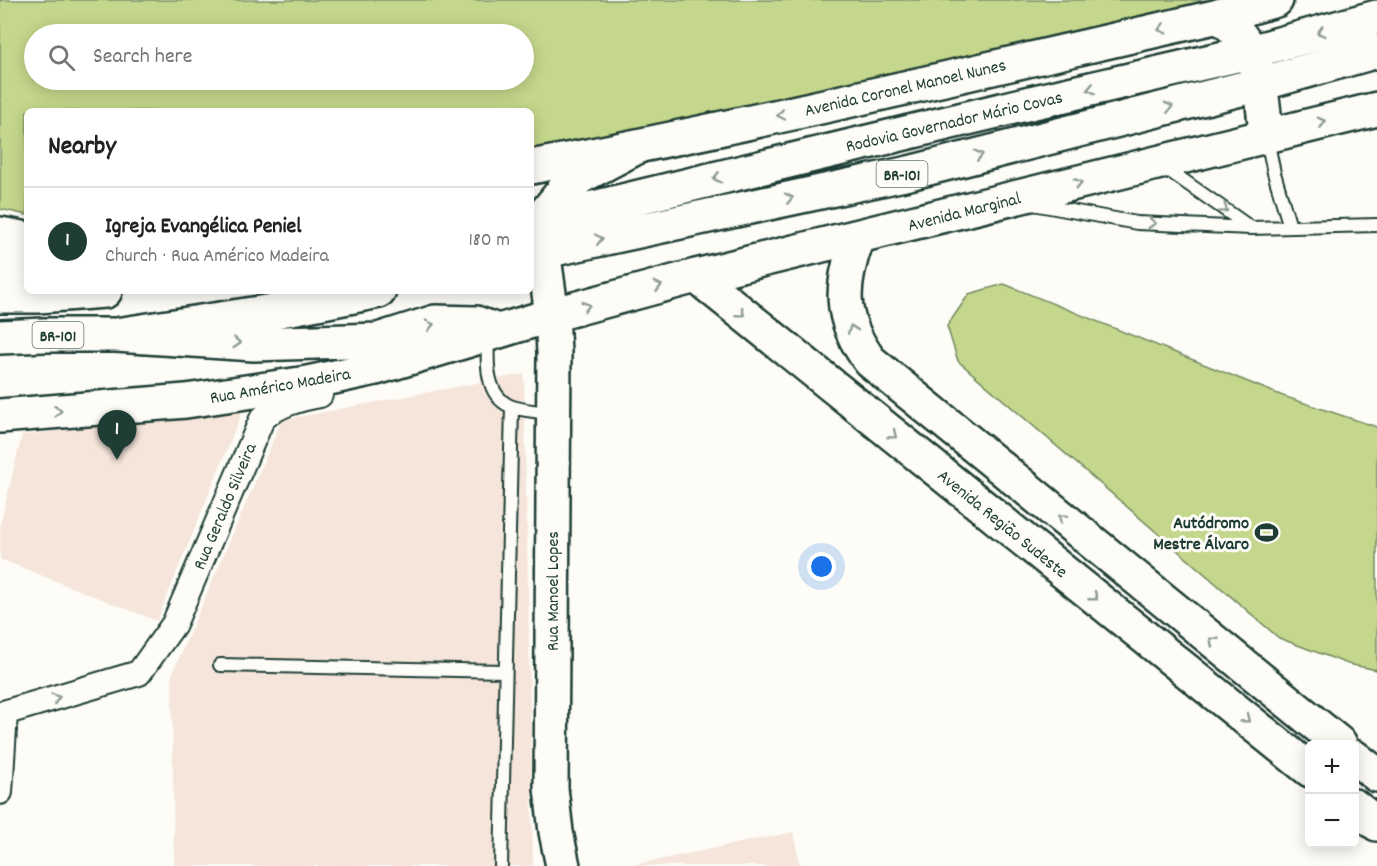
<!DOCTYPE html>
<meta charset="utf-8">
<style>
:root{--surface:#fff;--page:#f6f6f6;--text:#222;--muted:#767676;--line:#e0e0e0;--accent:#1f3d34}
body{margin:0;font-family:Dekko,sans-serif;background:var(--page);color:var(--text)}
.controls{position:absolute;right:18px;bottom:18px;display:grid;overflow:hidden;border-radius:9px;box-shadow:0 3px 15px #0003}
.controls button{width:54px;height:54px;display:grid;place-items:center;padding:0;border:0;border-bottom:2px solid var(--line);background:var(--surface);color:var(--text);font:30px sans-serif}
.you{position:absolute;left:822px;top:567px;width:21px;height:21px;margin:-15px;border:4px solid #fff;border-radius:50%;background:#1a73e8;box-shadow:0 0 0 9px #1a73e833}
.badge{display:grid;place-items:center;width:39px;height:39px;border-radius:50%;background:var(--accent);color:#fff;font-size:20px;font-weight:700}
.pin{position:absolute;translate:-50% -50px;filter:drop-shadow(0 2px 3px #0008)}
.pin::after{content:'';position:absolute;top:32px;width:21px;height:18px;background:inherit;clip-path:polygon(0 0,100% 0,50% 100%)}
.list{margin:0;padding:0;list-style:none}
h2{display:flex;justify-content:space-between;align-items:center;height:78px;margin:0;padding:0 24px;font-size:26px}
h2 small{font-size:20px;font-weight:400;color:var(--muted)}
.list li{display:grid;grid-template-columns:39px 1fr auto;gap:18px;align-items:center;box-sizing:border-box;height:108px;padding:0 24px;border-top:2px solid var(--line)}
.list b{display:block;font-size:22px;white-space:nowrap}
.list p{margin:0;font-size:20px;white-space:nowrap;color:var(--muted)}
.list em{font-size:20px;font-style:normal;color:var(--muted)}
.icon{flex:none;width:33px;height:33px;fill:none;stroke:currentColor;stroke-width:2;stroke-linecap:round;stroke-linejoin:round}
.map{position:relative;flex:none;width:1377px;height:866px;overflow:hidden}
.search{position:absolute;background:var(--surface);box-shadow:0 3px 15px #0003;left:24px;top:24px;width:510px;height:66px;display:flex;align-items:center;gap:15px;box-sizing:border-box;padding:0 21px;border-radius:33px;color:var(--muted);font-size:22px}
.panel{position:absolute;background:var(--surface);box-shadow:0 3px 15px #0003;left:24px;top:108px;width:510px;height:186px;border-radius:9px}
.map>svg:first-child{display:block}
</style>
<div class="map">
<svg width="1377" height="866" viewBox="0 0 1377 866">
<rect width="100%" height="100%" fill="#fdfcf7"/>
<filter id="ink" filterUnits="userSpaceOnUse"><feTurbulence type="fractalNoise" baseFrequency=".0167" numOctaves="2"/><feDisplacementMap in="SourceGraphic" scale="12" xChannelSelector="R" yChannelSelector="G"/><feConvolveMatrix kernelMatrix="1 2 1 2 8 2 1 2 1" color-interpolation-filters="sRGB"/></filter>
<g filter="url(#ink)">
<path fill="#f5e5da" d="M 524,374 L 533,866 L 174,866 L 172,674 L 282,420 Z
M 243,410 L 157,621 L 0,559 L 0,525 L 22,435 Z
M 793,832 L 800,866 L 629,866 Z"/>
<path fill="#c5d78c" stroke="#728a60" stroke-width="1.5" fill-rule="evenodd" d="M 0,0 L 1211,0 L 1178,10 L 531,156 L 531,111 L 27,111 L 27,215 L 0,209 ZM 34,34 L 524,34 L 524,80 L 34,80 Z
M 1004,284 L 1283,396 L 1377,427 L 1377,670 L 1348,664 L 1279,638 L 958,361 L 947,326 L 969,294 Z"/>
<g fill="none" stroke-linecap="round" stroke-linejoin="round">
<defs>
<path id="lane" d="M 1267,139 L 1274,173 L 1290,227
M 1164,167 L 1251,228 L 1377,225
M 1033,204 L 1137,223 L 1251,228
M 488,338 C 487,361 485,395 510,406 C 522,411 539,411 552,414
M 220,665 L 504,671
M 501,866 L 512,407"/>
<path id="street" d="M 0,714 L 139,673 L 174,624 L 262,419 C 278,404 299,399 320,395
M 0,792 L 5,713"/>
<path id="secondary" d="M 531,167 C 762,123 990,68 1219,16 L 1276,0
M 0,234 L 27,239
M 858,237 C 840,285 838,318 870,361 L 1340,744
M 0,266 L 27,265
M 696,276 L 1310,770
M 552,315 L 554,352 L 551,788 L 556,832 L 563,866
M 0,416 L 186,401 L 307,383 L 376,368 L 552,315 L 696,276 L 1377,109
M 1354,757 L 1377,775
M 1354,806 L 1377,824"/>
<path id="primary" d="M 1219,16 C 1225,21 1232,26 1237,32 C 1261,59 1263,102 1266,136
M 531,223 L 1026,104 L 1250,52 L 1377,17
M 531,254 L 909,173 L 1260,84 L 1377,51
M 0,296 L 38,296 L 105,291
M 552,315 L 539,221 L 563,191 L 580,177 L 637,147
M 116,335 L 254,344 L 378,340 L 435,322 L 476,323 L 498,331
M 0,337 L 44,335 L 116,335 L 286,309 L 379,291"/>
</defs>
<use href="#lane" stroke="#1f3d34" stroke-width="16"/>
<use href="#street" stroke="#1f3d34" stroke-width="28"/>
<use href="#secondary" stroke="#1f3d34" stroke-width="38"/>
<use href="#primary" stroke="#1f3d34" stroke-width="38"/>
<use href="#lane" stroke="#fdfcf7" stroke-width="12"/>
<use href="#street" stroke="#fdfcf7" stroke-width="24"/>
<use href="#secondary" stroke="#fdfcf7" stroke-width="33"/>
<use href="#primary" stroke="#fdfcf7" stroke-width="33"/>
</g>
<defs><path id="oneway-chevron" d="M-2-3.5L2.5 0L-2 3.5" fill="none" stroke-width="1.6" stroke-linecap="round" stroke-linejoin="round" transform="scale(1.5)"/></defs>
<g stroke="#8e9c96">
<use href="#oneway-chevron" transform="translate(1162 29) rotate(167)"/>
<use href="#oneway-chevron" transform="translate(1321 32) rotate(164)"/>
<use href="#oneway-chevron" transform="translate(1091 89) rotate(167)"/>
<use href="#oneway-chevron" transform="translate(1169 107) rotate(-14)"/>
<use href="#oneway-chevron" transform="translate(781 115) rotate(168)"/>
<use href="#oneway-chevron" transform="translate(1322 122) rotate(-14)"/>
<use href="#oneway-chevron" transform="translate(979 155) rotate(-14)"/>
<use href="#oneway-chevron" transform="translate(717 178) rotate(166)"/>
<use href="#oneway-chevron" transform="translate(1078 183) rotate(-14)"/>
<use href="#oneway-chevron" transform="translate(789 198) rotate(-12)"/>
<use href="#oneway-chevron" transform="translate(1224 209) rotate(35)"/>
<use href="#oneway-chevron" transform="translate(1152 223) rotate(4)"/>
<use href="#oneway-chevron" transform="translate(599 239) rotate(-12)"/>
<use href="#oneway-chevron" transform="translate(658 286) rotate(-15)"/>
<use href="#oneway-chevron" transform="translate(586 306) rotate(-16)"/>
<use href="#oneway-chevron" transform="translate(741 313) rotate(39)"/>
<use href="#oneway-chevron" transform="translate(430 325) rotate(-12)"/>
<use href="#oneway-chevron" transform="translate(852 329) rotate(-109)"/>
<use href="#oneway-chevron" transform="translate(237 343) rotate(4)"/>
<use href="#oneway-chevron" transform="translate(58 411) rotate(-5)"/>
<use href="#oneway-chevron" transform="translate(893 435) rotate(39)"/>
<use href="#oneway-chevron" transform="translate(1062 518) rotate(-141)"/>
<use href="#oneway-chevron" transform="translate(1094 597) rotate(39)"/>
<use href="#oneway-chevron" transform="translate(1213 641) rotate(-141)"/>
<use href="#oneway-chevron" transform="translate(56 698) rotate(-17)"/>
<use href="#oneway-chevron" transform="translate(1246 719) rotate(39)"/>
</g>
</g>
<defs>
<symbol id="stadium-bare" viewBox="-9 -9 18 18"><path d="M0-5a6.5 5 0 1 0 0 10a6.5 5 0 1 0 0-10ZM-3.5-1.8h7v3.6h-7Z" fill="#1f3d34" stroke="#fdfcf7" stroke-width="2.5" paint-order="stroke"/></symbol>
</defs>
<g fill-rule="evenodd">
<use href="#stadium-bare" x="1250" y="516" width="33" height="33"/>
</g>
<g text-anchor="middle" stroke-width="6" stroke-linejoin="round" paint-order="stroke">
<g fill="#fdfcf7" stroke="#62766e" stroke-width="1.5">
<rect x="876.5" y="161" width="51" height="26" rx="4.5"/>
<rect x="32.5" y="322" width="51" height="26" rx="4.5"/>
</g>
<g font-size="16" font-weight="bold" fill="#1f3d34">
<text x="902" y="180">BR-101</text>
<text x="58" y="341">BR-101</text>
</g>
<g font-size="18" fill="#1f3d34" stroke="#fdfcf7">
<text transform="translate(905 87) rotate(-13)" y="6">Avenida Coronel Manoel Nunes</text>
<text transform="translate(954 121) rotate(-13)" y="6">Rodovia Governador Mário Covas</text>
<text transform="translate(964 211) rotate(-14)" y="6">Avenida Marginal</text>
<text transform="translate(280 385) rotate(-10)" y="6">Rua Américo Madeira</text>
<text transform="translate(224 506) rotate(-67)" y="6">Rua Geraldo Silveira</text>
<text transform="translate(1003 523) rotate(39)" y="6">Avenida Região Sudeste</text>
<text transform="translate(552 591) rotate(-90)" y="6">Rua Manoel Lopes</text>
</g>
<g font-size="18" font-weight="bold" fill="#1f3d34" stroke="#fdfcf7" text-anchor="end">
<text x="1249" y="528">Autódromo<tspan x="1249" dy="21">Mestre Álvaro</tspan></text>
</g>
</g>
</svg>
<div class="controls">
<button>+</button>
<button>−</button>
</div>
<div class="you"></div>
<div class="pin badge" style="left:117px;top:460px">1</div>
<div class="search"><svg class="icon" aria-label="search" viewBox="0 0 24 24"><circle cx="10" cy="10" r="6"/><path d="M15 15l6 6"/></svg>Search here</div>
<section class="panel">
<h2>Nearby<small></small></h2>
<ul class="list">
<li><span class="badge">1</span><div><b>Igreja Evangélica Peniel</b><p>Church · Rua Américo Madeira</p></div><em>180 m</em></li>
</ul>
</section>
</div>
